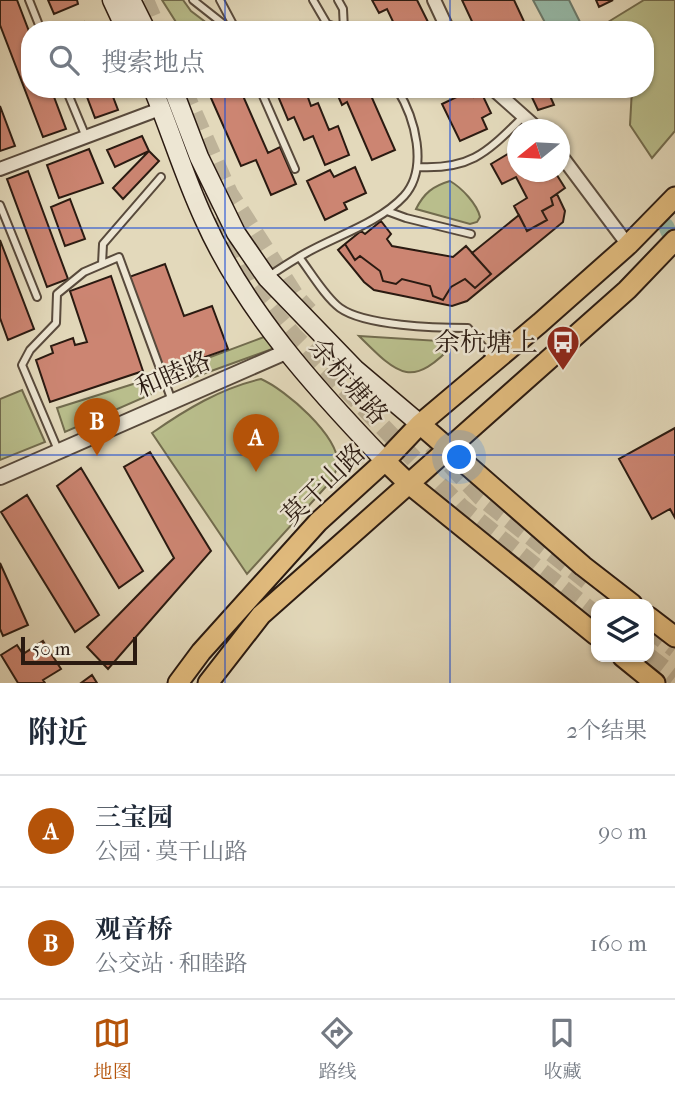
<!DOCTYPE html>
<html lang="zh">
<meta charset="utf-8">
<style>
:root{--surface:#fff;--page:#f2f2f3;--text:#1f2937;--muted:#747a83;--line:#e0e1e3;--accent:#b45309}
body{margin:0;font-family:"IM FELL French Canon","Noto Serif SC",serif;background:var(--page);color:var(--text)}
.controls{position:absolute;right:21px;bottom:21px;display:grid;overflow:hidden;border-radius:14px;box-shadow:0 2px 5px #0004}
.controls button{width:63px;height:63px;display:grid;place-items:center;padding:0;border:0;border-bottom:2px solid var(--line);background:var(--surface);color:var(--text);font:35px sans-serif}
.compass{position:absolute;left:507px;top:119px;width:63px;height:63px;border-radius:50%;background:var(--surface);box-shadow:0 2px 5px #0004;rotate:252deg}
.scale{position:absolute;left:21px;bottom:18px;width:116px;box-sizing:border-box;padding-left:7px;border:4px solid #2a1a11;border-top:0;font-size:19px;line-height:24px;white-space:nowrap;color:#2a1a11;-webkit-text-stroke:5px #ede6d3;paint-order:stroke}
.you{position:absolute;left:460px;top:458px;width:24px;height:24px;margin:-18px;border:5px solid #fff;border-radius:50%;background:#1a73e8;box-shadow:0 0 0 10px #1a73e833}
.badge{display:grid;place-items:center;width:46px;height:46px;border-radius:50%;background:var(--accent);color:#fff;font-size:23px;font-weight:700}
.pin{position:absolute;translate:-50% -58px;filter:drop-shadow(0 2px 4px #0008)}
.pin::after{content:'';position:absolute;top:37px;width:24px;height:21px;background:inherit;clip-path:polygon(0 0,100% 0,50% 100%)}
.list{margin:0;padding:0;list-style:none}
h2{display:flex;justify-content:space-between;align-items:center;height:91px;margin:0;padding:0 28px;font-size:30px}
h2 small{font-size:23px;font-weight:400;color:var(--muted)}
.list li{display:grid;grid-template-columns:46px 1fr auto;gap:21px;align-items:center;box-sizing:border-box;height:112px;padding:0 28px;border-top:2px solid var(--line)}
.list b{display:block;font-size:26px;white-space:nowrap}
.list p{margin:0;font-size:23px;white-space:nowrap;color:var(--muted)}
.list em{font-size:23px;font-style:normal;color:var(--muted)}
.icon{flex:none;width:38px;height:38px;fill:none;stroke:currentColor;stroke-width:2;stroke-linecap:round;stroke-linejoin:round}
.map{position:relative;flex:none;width:675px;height:683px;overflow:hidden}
.search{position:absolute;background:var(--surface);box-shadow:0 2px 5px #0004;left:21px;right:21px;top:21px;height:77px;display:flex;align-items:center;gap:18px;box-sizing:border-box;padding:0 24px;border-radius:28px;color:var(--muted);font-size:26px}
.sheet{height:315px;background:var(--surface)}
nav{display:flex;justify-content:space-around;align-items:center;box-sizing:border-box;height:98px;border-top:2px solid var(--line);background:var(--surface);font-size:19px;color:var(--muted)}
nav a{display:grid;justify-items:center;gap:4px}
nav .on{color:var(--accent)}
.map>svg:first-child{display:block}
</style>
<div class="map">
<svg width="675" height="683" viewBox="0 0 675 683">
<rect width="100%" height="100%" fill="#e3d9bb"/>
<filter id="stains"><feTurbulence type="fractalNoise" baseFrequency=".00286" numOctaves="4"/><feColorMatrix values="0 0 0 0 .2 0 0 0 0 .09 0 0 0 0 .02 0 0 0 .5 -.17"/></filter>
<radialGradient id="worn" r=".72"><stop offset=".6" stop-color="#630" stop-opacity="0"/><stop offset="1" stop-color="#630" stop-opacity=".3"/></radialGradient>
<path fill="#b9be8c" stroke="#726c4e" stroke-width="2" d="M 162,0 L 183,0 L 191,11 L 216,30 L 181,30 Z
M 644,0 L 675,0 L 675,131 L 652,158 L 630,125 L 632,89 L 645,89 L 645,30 L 612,30 L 608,22 Z
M 450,181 C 462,188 477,204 480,217 L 477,222 L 470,224 L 416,209 C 424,193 433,186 450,181 Z
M 359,336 L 456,342 C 412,389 400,377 359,336 Z
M 264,337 L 275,348 L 178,383 L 173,371 Z
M 149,379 L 154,393 L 65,432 L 57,408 Z
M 261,379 C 286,390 338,435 338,464 C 337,469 334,475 332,480 L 247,574 L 152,433 C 185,410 221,388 261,379 Z
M 22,390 L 45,442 L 0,460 L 0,399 Z"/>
<path fill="#96bbaa" stroke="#6b7b6d" stroke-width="2" d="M 533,0 L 569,0 L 584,30 L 549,30 Z"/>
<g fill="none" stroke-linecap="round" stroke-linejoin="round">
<path stroke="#96bbaa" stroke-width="16" d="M 666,226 L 675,246"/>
</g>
<path fill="#cc8572" stroke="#2a1a11" stroke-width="2" d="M 0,0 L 17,0 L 30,34 L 30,89 L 51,89 L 66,129 L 43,137 L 0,25 Z
M 48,0 L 77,0 L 78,4 L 54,14 Z
M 372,0 L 417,0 L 432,30 L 397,30 L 387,9 L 379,13 Z
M 462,0 L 514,0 L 528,30 L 476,30 Z
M 596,0 L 613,0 L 599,7 Z
M 84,22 L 87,30 L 65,30 Z
M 84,89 L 110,89 L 118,110 L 95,118 Z
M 207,89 L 240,89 L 268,153 L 280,147 L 296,184 L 271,195 L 256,160 L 241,166 Z
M 275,89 L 305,89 L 311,106 L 318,103 L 329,130 L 338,126 L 349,155 L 325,165 L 313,136 L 304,140 L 294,117 L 288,120 Z
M 335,89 L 360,89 L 362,94 L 369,91 L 395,150 L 372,160 L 347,102 L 342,105 Z
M 528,89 L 547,89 L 554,105 L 538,110 Z
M 471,90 L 474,97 L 482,94 L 491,113 L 482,118 L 487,129 L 460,141 L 442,104 Z
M 0,106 L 15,146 L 0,151 Z
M 142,136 L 149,151 L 115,167 L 107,150 Z
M 89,149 L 103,183 L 59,198 L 47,165 Z
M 149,151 L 159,161 L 123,199 L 113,188 Z
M 511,152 L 518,163 L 518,172 L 555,172 L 565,188 L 551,198 L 553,205 L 542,211 L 547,220 L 527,231 L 514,206 L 527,198 L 516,177 L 502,184 L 491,164 Z
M 355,167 L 366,193 L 344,203 L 347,209 L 325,220 L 307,181 L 330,170 L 334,177 Z
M 28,171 L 68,279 L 47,287 L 7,179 Z
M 557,194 L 565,211 L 563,222 L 467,301 L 452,306 L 374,290 L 364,282 L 338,250 L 345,244 L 355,260 L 360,256 L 380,271 L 383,281 L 396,284 L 402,279 L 430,286 L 433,296 L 443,300 L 451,287 L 465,279 L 475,288 L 491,274 L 472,253 L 519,215 L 527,231 L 547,220 L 542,211 L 553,205 L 551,198 Z
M 70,199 L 85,239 L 65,246 L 51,207 Z
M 381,221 L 391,234 L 387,239 L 392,246 L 453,257 L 466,246 L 491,274 L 475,288 L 465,279 L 451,287 L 443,300 L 433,296 L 430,286 L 402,279 L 396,284 L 383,281 L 380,271 L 360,256 L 355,260 L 345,244 L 361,231 L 365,234 Z
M 0,240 L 34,329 L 8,340 L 0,318 Z
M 165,264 L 184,316 L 212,306 L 228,349 L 163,372 L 129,277 Z
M 111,276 L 143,371 L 50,402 L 36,360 L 53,353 L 51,346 L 73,338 L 75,345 L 87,342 L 70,291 Z
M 675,428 L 675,518 L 670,509 L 652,519 L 619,459 Z
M 150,452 L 211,551 L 108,669 L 87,647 L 174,558 L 124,467 Z
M 81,468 L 143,571 L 119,588 L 57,486 Z
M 27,495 L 99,615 L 75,632 L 1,512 Z
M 0,563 L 28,625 L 3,636 L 0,629 Z
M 43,641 L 61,669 L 43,680 L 45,683 L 18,683 L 1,655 L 17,645 L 23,654 Z
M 92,675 L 97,683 L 81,683 Z"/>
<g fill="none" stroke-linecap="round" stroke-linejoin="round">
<path stroke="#beb399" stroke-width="18" stroke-dasharray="18 9" stroke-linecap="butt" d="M 145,0 L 158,30
M 162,89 L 186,144
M 183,89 L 229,193 L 296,297 L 309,311
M 207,192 L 247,282 L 293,335 L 461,507 L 596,615
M 432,445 L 481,497 L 587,581
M 649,629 L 675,649
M 649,657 L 675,677"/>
<defs>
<path id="service" d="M 29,0 L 41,30
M 193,0 L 231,30
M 220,0 L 236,30
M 313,0 L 327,24
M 338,0 L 343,9 L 344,30
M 308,30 L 327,24 L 344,30
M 66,89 L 86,137
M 260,89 L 295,169
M 417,167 C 472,170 487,152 524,116
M 0,205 L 37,297
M 387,211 L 406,218 L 471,234
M 299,257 C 310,271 325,297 340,308 C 365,326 436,328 468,328 L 493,360
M 102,264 L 103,244 L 161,177
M 269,276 C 281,268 293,260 306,253 C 338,235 379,223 404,196 C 429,168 415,118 397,89
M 58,450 L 22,365 L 30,350 L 56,323 L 57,294 L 84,272 L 119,257 L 172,401"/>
<path id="minor" d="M 434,0 L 448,30
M 493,89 L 539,130
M 560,154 L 628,245
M 0,169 L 160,109"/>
<path id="tertiary" d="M 0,477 L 288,351"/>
<path id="secondary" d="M 112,0 L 126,30
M 131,0 L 146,30
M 153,89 C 171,132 184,176 204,219 C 245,311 315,388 385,461
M 173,89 L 199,157 L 236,233 L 267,278 L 355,369 L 420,424"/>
<path id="primary" d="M 420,424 L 583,566 L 632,604
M 385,461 L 408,483 L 596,635
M 649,617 L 675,637
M 623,657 L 655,683
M 178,683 L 201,652 L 318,522 L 385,461 L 420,424 L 540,323 L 628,245 L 675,197
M 208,683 L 261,615 L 627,290 L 675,240"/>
</defs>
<use href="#service" stroke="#584a3c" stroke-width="10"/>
<use href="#minor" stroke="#584a3c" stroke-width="16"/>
<use href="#tertiary" stroke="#584a3c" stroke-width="18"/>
<use href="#secondary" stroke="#2a1a11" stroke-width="21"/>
<use href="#primary" stroke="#2a1a11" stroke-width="23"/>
<use href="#service" stroke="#ede6d3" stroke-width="6"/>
<use href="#minor" stroke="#ede6d3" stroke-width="12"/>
<use href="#tertiary" stroke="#ede6d3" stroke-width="14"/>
<use href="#secondary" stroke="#ede6d3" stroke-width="18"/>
<use href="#primary" stroke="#e2bc7e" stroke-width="19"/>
</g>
<path fill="none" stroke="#1d4ed8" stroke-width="2" stroke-opacity="0.55" d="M 225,0 L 225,30M 450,0 L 450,30M 225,89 L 225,683M 450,89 L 450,683M 0,228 L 675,228M 0,455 L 675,455"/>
<defs>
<symbol id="bus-pin" viewBox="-11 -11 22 30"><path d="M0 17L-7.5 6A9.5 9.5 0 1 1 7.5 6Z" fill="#8f2418" stroke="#ede6d3"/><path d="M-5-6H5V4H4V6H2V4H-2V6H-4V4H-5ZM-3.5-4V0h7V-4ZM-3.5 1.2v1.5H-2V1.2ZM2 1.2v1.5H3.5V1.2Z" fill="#fff"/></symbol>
</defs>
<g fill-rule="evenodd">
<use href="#bus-pin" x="544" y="323" width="38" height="52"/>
</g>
<g text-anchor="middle" stroke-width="5" stroke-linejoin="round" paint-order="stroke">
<g font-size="26" fill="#2a1a11" stroke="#ede6d3" text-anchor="end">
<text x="538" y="351">余杭塘上</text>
</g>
<g font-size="26" fill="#2a1a11" stroke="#ede6d3">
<text transform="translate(173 374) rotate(-23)" y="9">和睦路</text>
<text transform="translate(349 381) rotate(49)" y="9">余杭塘路</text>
<text transform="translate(323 484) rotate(-44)" y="9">莫干山路</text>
</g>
</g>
<rect width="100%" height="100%" filter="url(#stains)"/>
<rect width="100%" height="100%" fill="url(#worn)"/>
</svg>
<div class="controls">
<button><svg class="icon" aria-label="layers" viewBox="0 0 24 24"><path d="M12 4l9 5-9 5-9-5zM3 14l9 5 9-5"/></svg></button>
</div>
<svg class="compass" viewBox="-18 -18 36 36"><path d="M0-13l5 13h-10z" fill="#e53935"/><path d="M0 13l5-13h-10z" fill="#747a83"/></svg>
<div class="scale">50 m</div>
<div class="you"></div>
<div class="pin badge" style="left:256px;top:472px">A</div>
<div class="pin badge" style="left:97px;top:456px">B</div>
<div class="search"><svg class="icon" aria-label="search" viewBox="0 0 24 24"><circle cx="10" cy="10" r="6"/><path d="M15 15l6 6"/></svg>搜索地点</div>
</div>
<section class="sheet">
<h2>附近<small>2个结果</small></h2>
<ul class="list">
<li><span class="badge">A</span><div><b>三宝园</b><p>公园 · 莫干山路</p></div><em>90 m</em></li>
<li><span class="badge">B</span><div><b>观音桥</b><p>公交站 · 和睦路</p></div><em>160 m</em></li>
</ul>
</section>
<nav>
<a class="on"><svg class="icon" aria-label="map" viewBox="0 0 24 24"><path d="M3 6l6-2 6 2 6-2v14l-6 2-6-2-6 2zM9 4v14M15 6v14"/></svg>地图</a>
<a><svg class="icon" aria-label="directions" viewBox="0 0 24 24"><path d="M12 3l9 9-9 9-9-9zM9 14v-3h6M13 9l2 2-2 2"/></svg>路线</a>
<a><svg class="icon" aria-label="saved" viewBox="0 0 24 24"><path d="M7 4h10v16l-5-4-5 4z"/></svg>收藏</a>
</nav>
